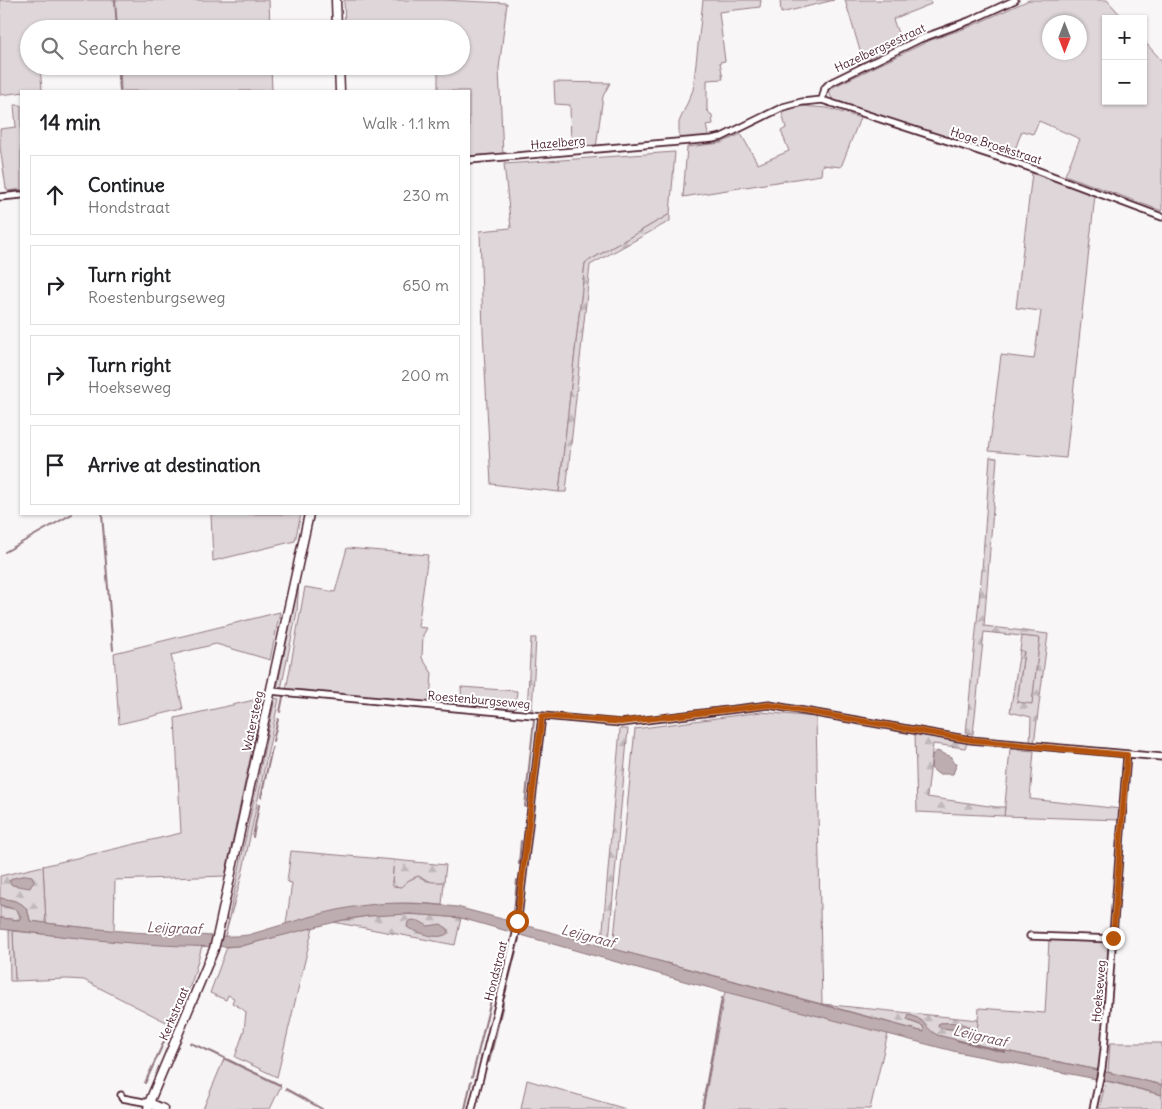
<!DOCTYPE html>
<meta charset="utf-8">
<style>
:root{--surface:#fff;--page:#f2f2f2;--text:#202124;--muted:#757577;--line:#e0e0e0}
body{margin:0;font-family:Delius,sans-serif;background:var(--page);color:var(--text)}
.controls{position:absolute;right:15px;top:15px;display:grid;overflow:hidden;border-radius:0px;box-shadow:0 1px 4px #0004}
.controls button{width:45px;height:45px;display:grid;place-items:center;padding:0;border:0;border-bottom:1px solid var(--line);background:var(--surface);color:var(--text);font:25px sans-serif}
.compass{position:absolute;left:1042px;top:15px;width:45px;height:45px;border-radius:50%;background:var(--surface);box-shadow:0 1px 4px #0004;rotate:180deg}
.stop{position:absolute;width:15px;height:15px;margin:-11px;border:4px solid #b45309;border-radius:50%;background:#fff}
.stop.end{background:#b45309;border-color:#fff;box-shadow:0 1px 5px #0008}
.list{margin:0;padding:0;list-style:none}
h2{display:flex;justify-content:space-between;align-items:center;height:65px;margin:0;padding:0 20px;font-size:21px}
h2 small{font-size:16px;font-weight:400;color:var(--muted)}
.list li{display:grid;grid-template-columns:32px 1fr auto;gap:15px;align-items:center;box-sizing:border-box;height:80px;margin:0 10px 10px;padding:0 10px;border:1px solid var(--line);border-radius:0px}
.list b{display:block;font-size:19px;white-space:nowrap}
.list p{margin:0;font-size:16px;white-space:nowrap;color:var(--muted)}
.list em{font-size:16px;font-style:normal;color:var(--muted)}
.icon{flex:none;width:28px;height:28px;fill:none;stroke:currentColor;stroke-width:2;stroke-linecap:round;stroke-linejoin:round}
.map{position:relative;flex:none;width:1162px;height:1109px;overflow:hidden}
.search{position:absolute;background:var(--surface);box-shadow:0 1px 4px #0004;left:20px;top:20px;width:450px;height:55px;display:flex;align-items:center;gap:12px;box-sizing:border-box;padding:0 18px;border-radius:28px;color:var(--muted);font-size:19px}
.panel{position:absolute;background:var(--surface);box-shadow:0 1px 4px #0004;left:20px;top:90px;width:450px;height:425px;border-radius:0px}
.map>svg:first-child{display:block}
</style>
<div class="map">
<svg width="1162" height="1109" viewBox="0 0 1162 1109">
<defs>
<pattern id="forest-firs" width="22" height="20" patternUnits="userSpaceOnUse" patternTransform="scale(1.25)"><rect width="22" height="20" fill="#ded6d9"/><path d="M5 1l3.5 6h-7zM16 11l3.5 6h-7z" fill="#c0b7ba"/></pattern>
</defs>
<rect width="100%" height="100%" fill="#f8f6f7"/>
<filter id="ink" filterUnits="userSpaceOnUse"><feTurbulence type="fractalNoise" baseFrequency=".02" numOctaves="2"/><feDisplacementMap in="SourceGraphic" scale="10" xChannelSelector="R" yChannelSelector="G"/><feConvolveMatrix kernelMatrix="1 2 1 2 8 2 1 2 1" color-interpolation-filters="sRGB"/></filter>
<g filter="url(#ink)">
<path fill="#ded6d9" stroke="#947a82" fill-rule="evenodd" d="M 0,0 L 269,0 L 270,29 L 118,29 L 117,25 L 72,29 L 29,29 L 29,66 L 40,66 L 42,90 L 0,95 Z
M 344,0 L 442,0 L 507,3 L 499,69 L 503,155 L 469,158 L 469,91 L 438,91 L 438,66 L 461,66 L 461,29 L 345,29 Z
M 703,0 L 761,0 L 760,7 L 719,12 L 725,61 L 720,62 L 723,79 L 707,80 L 707,110 L 712,116 L 713,124 L 706,125 L 709,138 L 679,141 L 679,122 L 693,90 Z
M 780,0 L 834,0 L 781,13 Z
M 845,0 L 930,0 L 931,4 L 893,19 L 901,42 L 901,46 L 864,64 Z
M 1029,0 L 1107,0 L 1124,19 L 1106,19 L 1106,101 L 1143,101 L 1143,40 L 1162,61 L 1162,211 L 1065,175 L 1080,139 L 1039,121 L 1033,134 L 1022,131 L 1012,157 L 834,101 L 830,95 L 830,91 L 833,87 L 931,40 L 969,27 ZM 1050,22 L 1080,22 L 1080,52 L 1050,52 Z
M 120,66 L 271,66 L 272,91 L 121,91 Z
M 554,82 L 610,83 L 603,96 L 596,148 L 571,149 L 570,105 L 555,104 Z
M 14,105 L 21,105 L 21,191 L 9,192 L 6,188 L 0,147 L 0,129 L 16,127 Z
M 802,106 L 827,108 L 860,118 L 841,167 L 822,165 L 821,175 L 683,197 L 687,147 L 721,143 L 741,134 L 758,164 L 789,151 L 781,131 L 786,128 L 782,113 Z
M 675,152 L 670,214 L 585,263 L 559,492 L 491,484 L 483,331 L 480,231 L 511,228 L 504,164 Z
M 1032,173 L 1095,195 L 1066,458 L 989,451 L 1001,355 L 1034,359 L 1041,311 L 1016,308 Z
M 211,514 L 301,514 L 295,541 L 213,561 Z
M 347,548 L 428,555 L 418,627 L 427,628 L 423,635 L 422,658 L 432,673 L 431,688 L 428,703 L 286,690 L 305,587 L 335,592 Z
M 299,580 L 297,612 L 281,689 L 277,688 Z
M 280,612 L 270,660 L 216,644 L 171,655 L 183,709 L 119,724 L 114,653 Z
M 1022,636 L 1040,638 L 1032,705 L 1017,702 L 1024,652 L 1020,650 Z
M 461,687 L 517,691 L 515,708 L 513,710 L 462,706 Z
M 263,698 L 225,876 L 115,880 L 114,931 L 46,923 L 43,866 L 181,833 L 175,718 Z
M 275,698 L 279,699 L 242,875 L 225,936 Z
M 761,712 L 816,717 L 822,1004 L 602,946 L 602,941 L 609,941 L 609,938 L 614,938 L 635,729 Z
M 1010,749 L 1034,751 L 1030,799 L 1121,809 L 1120,820 L 1004,816 Z
M 291,851 L 394,860 L 392,883 L 401,887 L 409,880 L 418,876 L 427,881 L 444,882 L 442,905 C 384,899 342,908 286,924 L 292,883 L 287,882 Z
M 313,927 L 277,1077 L 235,1057 L 244,1031 L 246,1012 L 241,1008 L 232,1003 L 234,998 L 228,995 L 226,1000 L 210,993 L 227,947 L 245,945 Z
M 13,931 L 123,942 L 202,946 L 193,978 L 174,1026 L 84,980 L 67,979 L 15,981 Z
M 1049,940 L 1110,942 L 1099,1070 L 976,1045 L 979,1008 L 1045,1013 Z
M 725,991 L 888,1033 L 870,1109 L 703,1109 Z
M 1110,1043 L 1162,1043 L 1162,1085 L 1108,1072 Z
M 224,1059 L 281,1086 L 270,1109 L 203,1109 Z
M 527,1080 L 626,1109 L 521,1109 Z
M 1106,1081 L 1162,1095 L 1162,1109 L 1099,1109 Z"/>
<path fill="url(#forest-firs)" stroke="#947a82" fill-rule="evenodd" d="M 670,214 L 670,221 L 590,265 L 566,492 L 559,492 L 585,263 Z
M 990,457 L 997,458 L 984,626 L 1048,634 L 1034,744 L 1030,743 L 1031,717 L 1010,712 L 1020,650 L 1024,652 L 1017,702 L 1032,704 L 1040,638 L 984,632 L 973,734 L 966,733 L 982,570 Z
M 531,638 L 536,638 L 532,712 L 527,711 Z
M 620,729 L 628,729 L 609,941 L 602,941 Z
M 915,734 L 968,742 L 965,748 L 933,744 L 927,797 L 996,807 L 1005,807 L 1004,816 L 917,812 Z
M 394,860 L 446,865 L 444,882 L 432,882 L 418,876 L 409,880 L 401,887 L 393,886 L 392,883 Z
M 43,866 L 46,923 L 30,921 C 28,902 17,901 0,898 L 0,876 Z
M 0,905 L 17,910 L 21,918 L 19,920 L 0,918 Z
M 394,914 L 427,915 L 461,918 L 455,945 L 333,922 L 368,916 Z
M 9,930 L 13,931 L 15,981 L 10,981 Z
M 822,1004 L 978,1020 L 976,1045 L 937,1035 L 931,1032 L 921,1020 L 909,1021 L 923,1026 L 925,1030 L 924,1032 ZM 939,1023 L 961,1023 L 969,1027 L 969,1031 L 941,1028 L 938,1027 Z"/>
<path fill="#bdadb0" stroke="#8f747b" d="M 937,751 L 952,757 L 953,762 L 957,763 L 953,774 L 938,774 L 931,768 L 932,755 Z
M 27,875 L 32,876 L 34,881 L 30,888 L 12,885 L 9,881 L 13,878 Z
M 0,898 C 18,901 27,902 30,921 C 85,928 139,934 195,935 C 213,936 231,937 248,935 C 283,925 318,913 353,907 C 388,901 423,903 457,907 L 924,1032 L 923,1026 L 907,1020 L 909,1015 C 923,1017 926,1029 937,1035 C 1011,1054 1087,1066 1162,1085 L 1162,1095 L 1117,1083 L 957,1052 L 691,983 L 461,918 L 410,914 L 368,916 L 343,920 L 245,945 C 225,948 204,946 184,946 C 122,944 61,936 0,929 L 0,918 L 19,920 L 21,917 L 17,910 L 0,905 Z
M 412,920 L 419,921 L 428,926 L 441,924 L 448,929 L 448,933 C 439,941 421,933 410,929 L 407,927 L 408,922 Z
M 939,1023 C 950,1023 964,1020 970,1030 L 970,1031 L 941,1028 L 938,1024 Z"/>
<g fill="none" stroke-linecap="round" stroke-linejoin="round">
<path stroke="#8f747b" stroke-width="2" d="M 115,0 L 117,29
M 118,66 L 120,91
M 10,191 L 21,190
M 102,514 L 113,650
M 5,552 L 72,514
M 280,712 L 283,697
M 273,741 L 278,719
M 261,797 L 272,748
M 525,807 L 534,720
M 253,837 L 259,805
M 519,864 L 521,841
M 514,912 L 517,880
M 504,998 L 519,939
M 956,1040 L 1005,1052
M 190,1043 L 212,1052 L 280,1085
M 489,1062 L 503,1004
M 472,1077 L 501,960
M 145,1083 L 168,1033
M 286,1089 L 322,1109
M 465,1109 L 471,1082
M 702,1109 L 722,998"/>
<defs>
<path id="street" d="M 822,100 L 825,88 L 830,83 L 920,39 L 969,21 L 1015,0
M 469,160 L 712,139 L 722,137 L 783,107 L 802,102 L 822,100 L 1028,167 L 1162,217
M 0,197 L 21,195
M 270,691 L 621,723 L 769,705 L 971,740 L 1162,757
M 1030,936 L 1113,939
M 121,1095 L 122,1098 L 149,1103
M 472,1109 L 516,934 L 542,716
M 1093,1109 L 1102,1068 L 1104,1050 L 1127,755"/>
<path id="secondary" d="M 336,0 L 337,29
M 339,66 L 340,91
M 149,1103 L 163,1109
M 148,1109 L 149,1103 L 214,949 L 218,933 L 309,514"/>
</defs>
<use href="#street" stroke="#4a1f2b" stroke-width="9"/>
<use href="#secondary" stroke="#4a1f2b" stroke-width="11"/>
<use href="#street" stroke="#fff" stroke-width="5.5"/>
<use href="#secondary" stroke="#fff" stroke-width="8"/>
</g>
</g>
<g fill="none" stroke-linecap="round" stroke-linejoin="round" filter="url(#ink)">
<path stroke="#b45309" stroke-width="6" d="M 517,921 L 542,716 L 621,722 L 769,705 L 972,740 L 1127,755 L 1113,938"/>
</g>
<g text-anchor="middle" stroke-width="4" stroke-linejoin="round" paint-order="stroke">
<g font-size="12" fill="#4a1f2b" stroke="#fff">
<text transform="translate(880 48) rotate(-25)" y="4">Hazelbergsestraat</text>
<text transform="translate(558 143) rotate(-5)" y="4">Hazelberg</text>
<text transform="translate(996 146) rotate(18)" y="4">Hoge Broekstraat</text>
<text transform="translate(479 700) rotate(5)" y="4">Roestenburgseweg</text>
<text transform="translate(253 721) rotate(-78)" y="4">Watersteeg</text>
<text transform="translate(496 971) rotate(-76)" y="4">Hondstraat</text>
<text transform="translate(1099 991) rotate(-85)" y="4">Hoekseweg</text>
<text transform="translate(174 1014) rotate(-67)" y="4">Kerkstraat</text>
</g>
<g font-size="14" font-style="italic" fill="#72515a" stroke="#fff">
<text transform="translate(174 928) rotate(2)" y="5">Leijgraaf</text>
<text transform="translate(588 936) rotate(15)" y="5">Leijgraaf</text>
<text transform="translate(980 1036) rotate(13)" y="5">Leijgraaf</text>
</g>
</g>
</svg>
<div class="controls">
<button>+</button>
<button>−</button>
</div>
<svg class="compass" viewBox="-18 -18 36 36"><path d="M0-13l5 13h-10z" fill="#e53935"/><path d="M0 13l5-13h-10z" fill="#757577"/></svg>
<div class="stop" style="left:517px;top:921px"></div>
<div class="stop end" style="left:1113px;top:938px"></div>
<div class="search"><svg class="icon" aria-label="search" viewBox="0 0 24 24"><circle cx="10" cy="10" r="6"/><path d="M15 15l6 6"/></svg>Search here</div>
<section class="panel">
<h2>14 min<small>Walk · 1.1 km</small></h2>
<ul class="list">
<li><svg class="icon" aria-label="ahead" viewBox="0 0 24 24"><path d="M12 20V5M6 11l6-6 6 6"/></svg><div><b>Continue</b><p>Hondstraat</p></div><em>230 m</em></li>
<li><svg class="icon" aria-label="right" viewBox="0 0 24 24"><path d="M7 20v-9h11M14 6l5 5-5 5"/></svg><div><b>Turn right</b><p>Roestenburgseweg</p></div><em>650 m</em></li>
<li><svg class="icon" aria-label="right" viewBox="0 0 24 24"><path d="M7 20v-9h11M14 6l5 5-5 5"/></svg><div><b>Turn right</b><p>Hoekseweg</p></div><em>200 m</em></li>
<li><svg class="icon" aria-label="arrive" viewBox="0 0 24 24"><path d="M6 21V4h12l-3 4 3 4H6"/></svg><div><b>Arrive at destination</b></div></li>
</ul>
</section>
</div>
